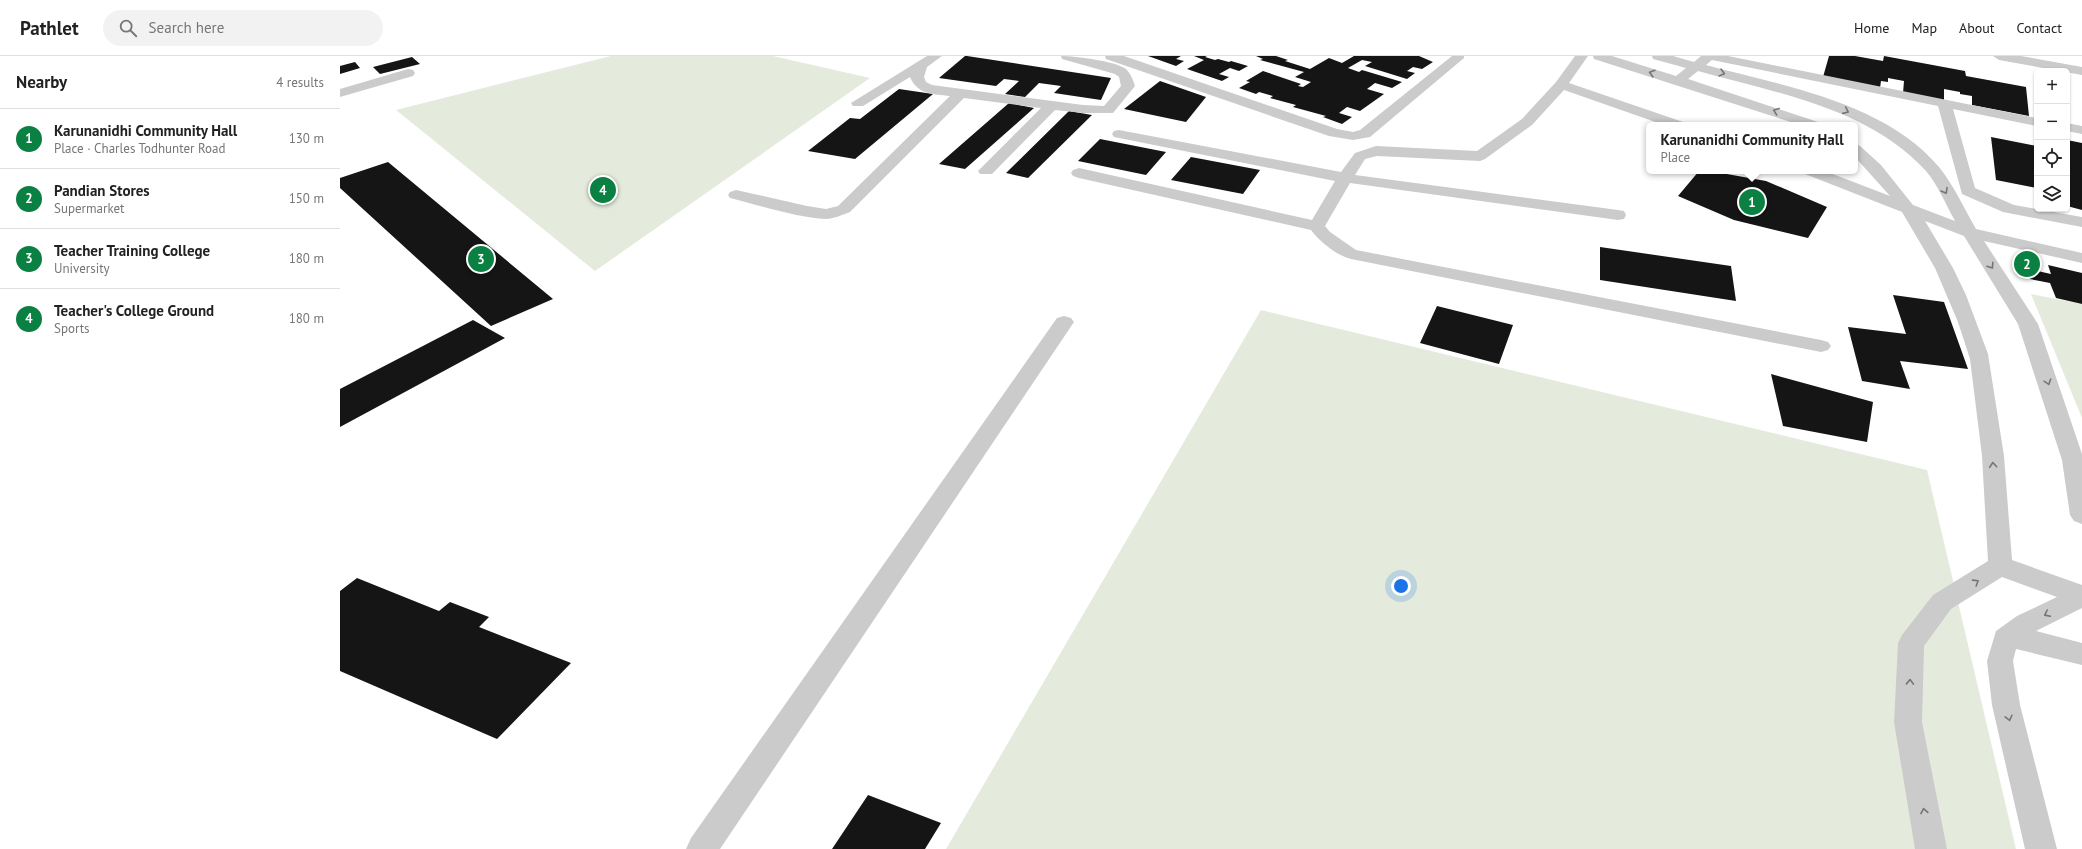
<!DOCTYPE html>
<meta charset="utf-8">
<style>
:root{--surface:#fff;--page:#f2f2f2;--text:#222;--muted:#767676;--line:#e0e0e0;--accent:#0b8043}
body{margin:0;font-family:"PT Sans",sans-serif;background:var(--page);color:var(--text)}
.controls{position:absolute;right:12px;top:12px;display:grid;overflow:hidden;border-radius:6px;box-shadow:0 1px 3px #0004}
.controls button{width:36px;height:36px;display:grid;place-items:center;padding:0;border:0;border-bottom:1px solid var(--line);background:var(--surface);color:var(--text);font:20px sans-serif}
.you{position:absolute;left:1061px;top:530px;width:14px;height:14px;margin:-10px;border:3px solid #fff;border-radius:50%;background:#1a73e8;box-shadow:0 0 0 6px #1a73e833}
.badge{display:grid;place-items:center;width:26px;height:26px;border-radius:50%;background:var(--accent);color:#fff;font-size:13px;font-weight:700}
.pin{position:absolute;translate:-50% -50%;border:2px solid #fff;box-shadow:0 1px 4px #0006}
.popup{position:absolute;left:1306px;top:66px;width:212px;height:52px;box-sizing:border-box;display:grid;place-content:center;border-radius:6px;background:var(--surface);filter:drop-shadow(0 1px 3px #0005);font-size:13px;white-space:nowrap;color:var(--muted)}
.popup b{font-size:15px;color:var(--text)}
.popup::after{content:'';position:absolute;left:50%;top:100%;margin-left:-8px;border:8px solid transparent;border-top-color:var(--surface)}
.list{margin:0;padding:0;list-style:none}
h2{display:flex;justify-content:space-between;align-items:center;height:52px;margin:0;padding:0 16px;font-size:17px}
h2 small{font-size:13px;font-weight:400;color:var(--muted)}
.list li{display:grid;grid-template-columns:26px 1fr auto;gap:12px;align-items:center;box-sizing:border-box;height:60px;padding:0 16px;border-top:1px solid var(--line)}
.list b{display:block;font-size:15px;white-space:nowrap}
.list p{margin:0;font-size:13px;white-space:nowrap;color:var(--muted)}
.list em{font-size:13px;font-style:normal;color:var(--muted)}
.icon{flex:none;width:22px;height:22px;fill:none;stroke:currentColor;stroke-width:2;stroke-linecap:round;stroke-linejoin:round}
.map{position:relative;flex:none;width:1742px;height:793px;overflow:hidden}
header{display:flex;align-items:center;gap:24px;box-sizing:border-box;height:56px;padding:0 20px;background:var(--surface);border-bottom:1px solid var(--line)}
header strong{font-size:19px}
nav{display:flex;gap:22px;margin-inline-start:auto;font-size:14px}
.search{width:280px;height:36px;background:var(--page);display:flex;align-items:center;gap:10px;box-sizing:border-box;padding:0 14px;border-radius:22px;color:var(--muted);font-size:15px}
main{display:flex}
aside{flex:1;background:var(--surface)}
.map>svg:first-child{display:block}
</style>
<header>
<strong>Pathlet</strong>
<div class="search"><svg class="icon" aria-label="search" viewBox="0 0 24 24"><circle cx="10" cy="10" r="6"/><path d="M15 15l6 6"/></svg>Search here</div>
<nav><a>Home</a><a>Map</a><a>About</a><a>Contact</a></nav>
</header>
<main>
<aside>
<h2>Nearby<small>4 results</small></h2>
<ul class="list">
<li><span class="badge">1</span><div><b>Karunanidhi Community Hall</b><p>Place · Charles Todhunter Road</p></div><em>130 m</em></li>
<li><span class="badge">2</span><div><b>Pandian Stores</b><p>Supermarket</p></div><em>150 m</em></li>
<li><span class="badge">3</span><div><b>Teacher Training College</b><p>University</p></div><em>180 m</em></li>
<li><span class="badge">4</span><div><b>Teacher's College Ground</b><p>Sports</p></div><em>180 m</em></li>
</ul>
</aside>
<div class="map">
<svg width="1742" height="793" viewBox="0 0 1742 793">
<rect width="100%" height="100%" fill="#fff"/>
<path fill="#e4ebdc" d="M 271,0 L 433,0 L 530,22 L 255,215 L 56,54 Z
M 1691,238 L 1742,248 L 1742,362 Z
M 921,254 L 1587,414 L 1676,793 L 606,793 Z"/>
<path fill="#151515" d="M 625,0 L 627,0 L 771,22 L 761,44 L 714,37 L 721,30 L 699,27 L 685,41 L 665,38 L 679,25 L 664,23 L 656,30 L 599,22 Z
M 808,0 L 841,0 L 836,3 L 844,5 L 836,10 Z
M 854,0 L 867,0 L 865,1 L 875,4 L 878,3 L 889,6 L 891,5 L 908,10 L 899,15 L 890,12 L 879,18 L 889,21 L 882,25 L 847,13 L 864,4 Z
M 916,0 L 936,0 L 948,4 L 945,5 L 970,13 L 989,2 L 1002,7 L 1014,0 L 1079,0 L 1093,6 L 1082,13 L 1073,11 L 1067,15 L 1075,17 L 1067,23 L 1025,10 L 1032,6 L 1022,4 L 1008,12 L 1019,16 L 1022,14 L 1062,26 L 1052,32 L 1035,27 L 1027,33 L 1044,38 L 1020,55 L 1007,51 L 999,57 L 1012,61 L 1002,68 L 983,61 L 986,60 L 953,51 L 956,49 L 930,42 L 933,40 L 919,36 L 916,38 L 899,32 L 910,26 L 906,25 L 923,15 L 961,28 L 958,30 L 963,31 L 971,26 L 955,21 L 964,16 L 920,4 L 923,3 Z
M 1489,0 L 1515,0 L 1543,5 L 1544,0 L 1625,15 L 1626,20 L 1686,31 L 1689,60 L 1632,49 L 1632,40 L 1620,38 L 1620,36 L 1604,33 L 1604,44 L 1563,37 L 1564,25 L 1548,22 L 1548,26 L 1541,25 L 1540,32 L 1483,21 Z
M 72,1 L 80,8 L 40,18 L 33,11 Z
M 15,6 L 20,12 L 0,18 L 0,10 Z
M 820,25 L 866,41 L 846,66 L 784,53 Z
M 559,33 L 593,38 L 515,103 L 468,95 L 510,62 L 520,63 Z
M 669,47 L 694,52 L 625,113 L 599,108 Z
M 729,55 L 752,59 L 688,122 L 666,117 Z
M 1651,81 L 1697,90 L 1697,132 L 1656,124 Z
M 760,83 L 826,96 L 806,119 L 738,105 Z
M 1727,84 L 1742,87 L 1742,154 L 1727,150 Z
M 851,101 L 920,114 L 903,138 L 831,124 Z
M 48,106 L 213,243 L 151,270 L 0,132 L 0,122 Z
M 1359,115 L 1370,115 L 1426,125 L 1487,151 L 1468,182 L 1394,164 L 1338,140 Z
M 1260,191 L 1391,210 L 1396,245 L 1260,224 Z
M 1708,209 L 1742,217 L 1742,248 L 1716,242 L 1710,227 L 1690,223 L 1688,213 L 1711,218 Z
M 1553,239 L 1604,246 L 1628,313 L 1560,305 L 1570,333 L 1522,325 L 1508,271 L 1566,278 Z
M 1097,250 L 1173,269 L 1159,308 L 1080,287 Z
M 133,264 L 165,282 L 0,371 L 0,333 Z
M 1431,318 L 1533,346 L 1527,386 L 1443,370 Z
M 17,522 L 99,555 L 110,546 L 149,561 L 139,571 L 231,607 L 157,683 L 0,615 L 0,535 Z
M 528,739 L 601,767 L 585,793 L 492,793 Z"/>
<g fill="none" stroke-linecap="round" stroke-linejoin="round">
<path fill="#cbcbcb" fill-rule="evenodd" d="M 587,0 L 602,0 L 587,11 L 584,21 L 586,26 L 592,29 L 743,49 L 764,50 L 781,30 L 779,21 L 775,18 L 722,3 L 721,0 C 735,0 775,5 786,13 C 791,18 793,24 795,30 L 773,57 L 743,57 L 715,54 L 652,118 L 640,118 L 638,115 L 701,52 L 624,42 L 510,156 C 502,159 493,163 486,163 C 458,162 418,149 390,142 L 388,139 L 390,136 L 396,134 L 467,150 L 486,153 L 498,150 L 610,40 C 593,38 578,39 570,21 L 523,50 L 513,50 L 511,47 Z
M 765,0 L 784,0 L 997,73 L 1013,76 L 1020,74 L 1112,0 L 1124,0 L 1124,2 L 1030,81 L 1013,84 L 989,80 L 766,3 Z
M 1235,0 L 1248,0 L 1229,27 L 1343,66 L 1345,69 L 1324,69 L 1224,34 L 1192,69 L 1145,103 L 1140,105 L 1037,100 L 1025,103 L 1015,119 L 1278,154 L 1284,155 L 1286,159 L 1284,163 L 1278,164 L 1010,127 L 985,170 L 990,176 L 1016,194 L 1481,284 L 1488,286 L 1491,290 L 1488,294 L 1481,296 L 1011,203 C 996,199 980,186 971,174 L 739,122 L 733,120 L 731,117 L 733,114 L 739,112 L 972,164 L 995,125 L 779,82 L 774,81 L 772,78 L 774,75 L 779,74 L 1001,116 L 1015,97 L 1036,90 L 1137,95 L 1182,63 L 1216,26 Z
M 1253,0 L 1272,0 L 1336,20 L 1346,12 L 1313,3 L 1312,0 L 1333,0 L 1354,6 L 1361,0 L 1388,0 L 1697,62 L 1697,70 L 1613,53 L 1635,132 L 1674,149 L 1742,161 L 1742,171 L 1663,156 L 1622,138 L 1598,50 L 1372,4 L 1366,9 C 1443,30 1544,46 1599,111 C 1613,128 1625,154 1636,173 L 1742,197 L 1742,207 L 1644,185 L 1698,268 L 1742,398 L 1742,468 L 1734,465 L 1730,459 L 1722,404 L 1678,268 L 1624,180 L 1585,165 L 1613,212 L 1626,239 L 1648,298 L 1664,400 L 1672,504 L 1742,529 L 1742,552 L 1696,575 L 1742,587 L 1742,609 L 1676,593 L 1673,605 L 1680,649 L 1717,793 L 1685,793 L 1652,649 L 1647,605 L 1656,575 L 1677,560 L 1717,541 L 1662,521 L 1611,553 L 1584,590 L 1582,666 L 1607,793 L 1575,793 L 1554,666 L 1558,587 L 1562,579 L 1593,539 L 1648,505 L 1642,400 L 1630,303 L 1618,266 L 1595,212 L 1562,156 L 1465,118 L 1463,115 L 1485,115 L 1550,140 L 1515,101 L 1515,88 L 1520,90 L 1541,109 L 1573,149 L 1615,165 C 1606,149 1598,129 1586,115 C 1528,52 1437,37 1358,15 L 1348,23 L 1478,66 L 1480,69 L 1460,69 L 1254,3 Z
M 1653,0 L 1681,0 L 1742,11 L 1742,19 L 1659,4 Z
M 68,13 L 73,14 L 75,17 L 73,20 L 0,41 L 0,33 Z
M 1727,67 L 1742,70 L 1742,78 L 1727,75 Z
M 724,260 L 731,262 L 734,266 L 380,793 L 346,793 L 351,782 L 717,262 Z"/>
</g>
<defs><path id="oneway-chevron" d="M-2-3.5L2.5 0L-2 3.5" fill="none" stroke-width="1.6" stroke-linecap="round" stroke-linejoin="round"/></defs>
<g stroke="#757575">
<use href="#oneway-chevron" transform="translate(1312 17) rotate(-163)"/>
<use href="#oneway-chevron" transform="translate(1382 17) rotate(15)"/>
<use href="#oneway-chevron" transform="translate(1436 55) rotate(-160)"/>
<use href="#oneway-chevron" transform="translate(1506 55) rotate(24)"/>
<use href="#oneway-chevron" transform="translate(1605 135) rotate(60)"/>
<use href="#oneway-chevron" transform="translate(1651 210) rotate(57)"/>
<use href="#oneway-chevron" transform="translate(1708 326) rotate(72)"/>
<use href="#oneway-chevron" transform="translate(1653 409) rotate(-95)"/>
<use href="#oneway-chevron" transform="translate(1636 526) rotate(-32)"/>
<use href="#oneway-chevron" transform="translate(1707 558) rotate(154)"/>
<use href="#oneway-chevron" transform="translate(1570 626) rotate(-88)"/>
<use href="#oneway-chevron" transform="translate(1669 662) rotate(76)"/>
<use href="#oneway-chevron" transform="translate(1584 755) rotate(-100)"/>
</g>
</svg>
<div class="controls">
<button>+</button>
<button>−</button>
<button><svg class="icon" aria-label="locate" viewBox="0 0 24 24"><circle cx="12" cy="12" r="6"/><path d="M12 2v4M12 18v4M2 12h4M18 12h4"/></svg></button>
<button><svg class="icon" aria-label="layers" viewBox="0 0 24 24"><path d="M12 4l9 5-9 5-9-5zM3 14l9 5 9-5"/></svg></button>
</div>
<div class="you"></div>
<div class="pin badge" style="left:1412px;top:146px">1</div>
<div class="popup"><b>Karunanidhi Community Hall</b>Place</div>
<div class="pin badge" style="left:1687px;top:208px">2</div>
<div class="pin badge" style="left:141px;top:203px">3</div>
<div class="pin badge" style="left:263px;top:134px">4</div>
</div>
</main>
